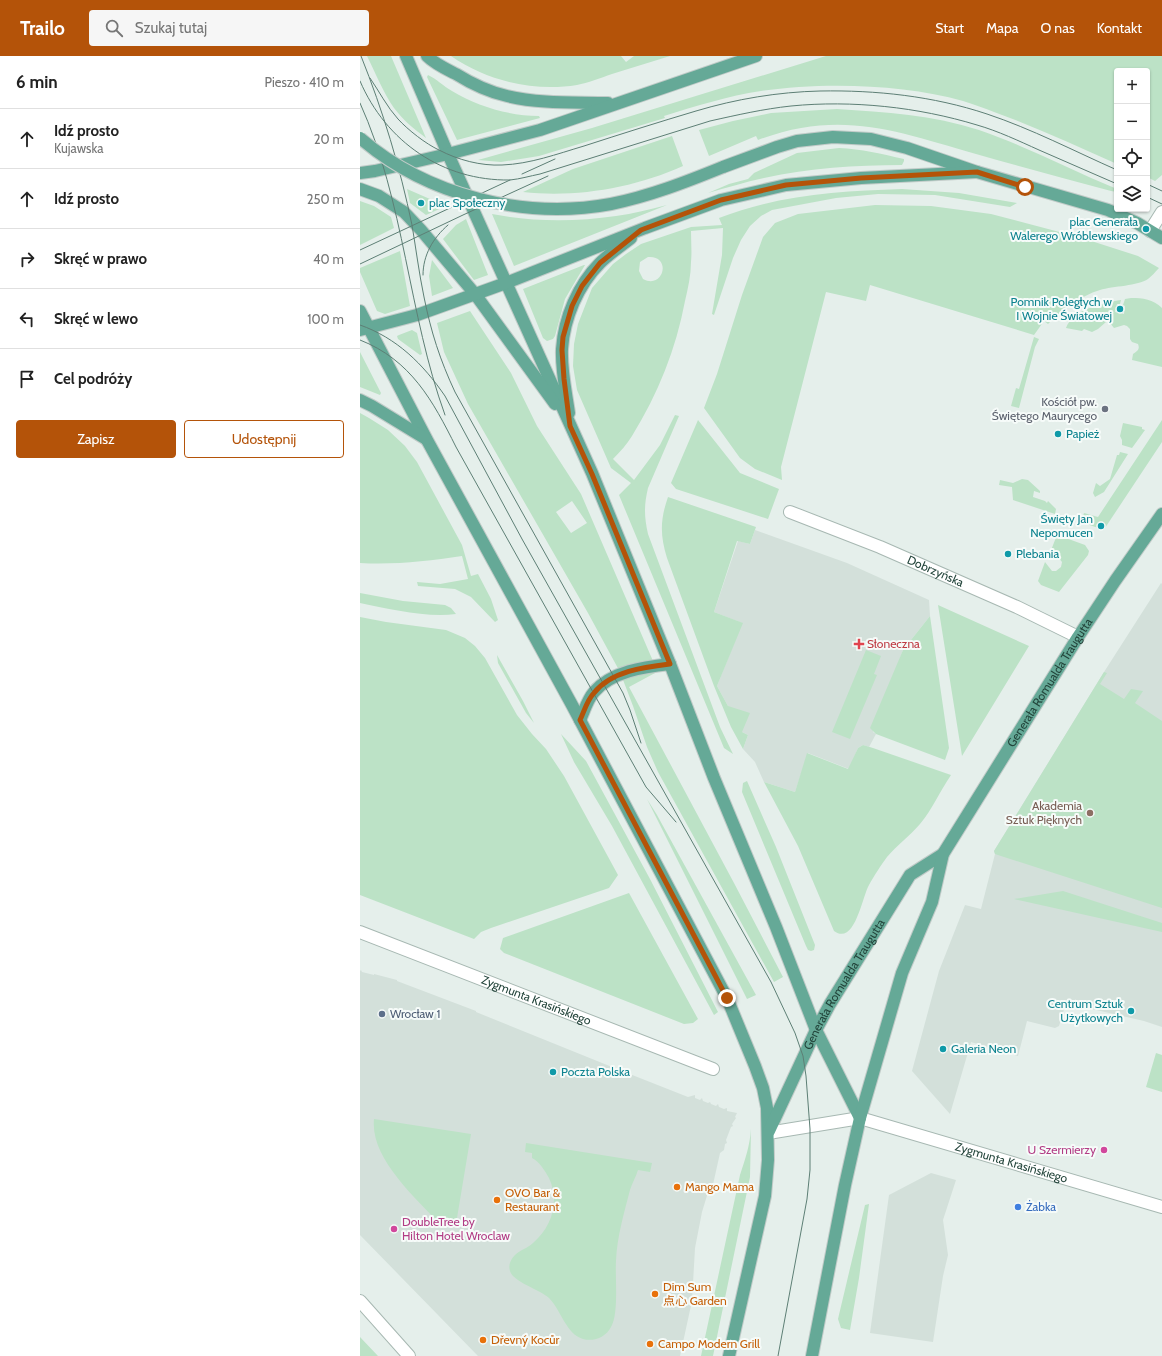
<!DOCTYPE html>
<html lang="pl">
<meta charset="utf-8">
<style>
:root{--surface:#fff;--page:#f6f6f6;--text:#222;--muted:#767676;--line:#e0e0e0;--accent:#b45309}
body{margin:0;font-family:Cabin,"Noto Sans SC",sans-serif;background:var(--page);color:var(--text)}
.controls{position:absolute;right:12px;top:12px;display:grid;overflow:hidden;border-radius:4px;box-shadow:0 1px 3px #0004}
.controls button{width:36px;height:36px;display:grid;place-items:center;padding:0;border:0;border-bottom:1px solid var(--line);background:var(--surface);color:var(--text);font:20px sans-serif}
.stop{position:absolute;width:12px;height:12px;margin:-9px;border:3px solid #b45309;border-radius:50%;background:#fff}
.stop.end{background:#b45309;border-color:#fff;box-shadow:0 1px 4px #0008}
.list{margin:0;padding:0;list-style:none}
h2{display:flex;justify-content:space-between;align-items:center;height:52px;margin:0;padding:0 16px;font-size:17px}
h2 small{font-size:13px;font-weight:400;color:var(--muted)}
.list li{display:grid;grid-template-columns:26px 1fr auto;gap:12px;align-items:center;box-sizing:border-box;height:60px;padding:0 16px;border-top:1px solid var(--line)}
.list b{display:block;font-size:15px;white-space:nowrap}
.list p{margin:0;font-size:13px;white-space:nowrap;color:var(--muted)}
.list em{font-size:13px;font-style:normal;color:var(--muted)}
.actions{display:flex;gap:8px;padding:12px 16px}
.actions a{flex:1;padding:9px 0;border:1px solid var(--accent);border-radius:4px;text-align:center;font-size:14px;color:var(--accent)}
.actions .main{background:var(--accent);color:#fff}
.icon{flex:none;width:22px;height:22px;fill:none;stroke:currentColor;stroke-width:2;stroke-linecap:round;stroke-linejoin:round}
.map{position:relative;flex:none;width:802px;height:1300px;overflow:hidden}
header{display:flex;align-items:center;gap:24px;box-sizing:border-box;height:56px;padding:0 20px;background:var(--accent);color:#fff}
header strong{font-size:19px}
nav{display:flex;gap:22px;margin-inline-start:auto;font-size:14px}
.search{width:280px;height:36px;background:var(--page);display:flex;align-items:center;gap:10px;box-sizing:border-box;padding:0 14px;border-radius:4px;color:var(--muted);font-size:15px}
main{display:flex}
aside{flex:1;background:var(--surface)}
.map>svg:first-child{display:block}
</style>
<header>
<strong>Trailo</strong>
<div class="search"><svg class="icon" aria-label="search" viewBox="0 0 24 24"><circle cx="10" cy="10" r="6"/><path d="M15 15l6 6"/></svg>Szukaj tutaj</div>
<nav><a>Start</a><a>Mapa</a><a>O nas</a><a>Kontakt</a></nav>
</header>
<main>
<aside>
<h2>6 min<small>Pieszo · 410 m</small></h2>
<ul class="list">
<li><svg class="icon" aria-label="ahead" viewBox="0 0 24 24"><path d="M12 20V5M6 11l6-6 6 6"/></svg><div><b>Idź prosto</b><p>Kujawska</p></div><em>20 m</em></li>
<li><svg class="icon" aria-label="ahead" viewBox="0 0 24 24"><path d="M12 20V5M6 11l6-6 6 6"/></svg><div><b>Idź prosto</b></div><em>250 m</em></li>
<li><svg class="icon" aria-label="right" viewBox="0 0 24 24"><path d="M7 20v-9h11M14 6l5 5-5 5"/></svg><div><b>Skręć w prawo</b></div><em>40 m</em></li>
<li><svg class="icon" aria-label="left" viewBox="0 0 24 24"><path d="M17 20v-9H6M10 6l-5 5 5 5"/></svg><div><b>Skręć w lewo</b></div><em>100 m</em></li>
<li><svg class="icon" aria-label="arrive" viewBox="0 0 24 24"><path d="M6 21V4h12l-3 4 3 4H6"/></svg><div><b>Cel podróży</b></div></li>
</ul>
<div class="actions"><a class="main">Zapisz</a><a>Udostępnij</a></div>
</aside>
<div class="map">
<svg width="802" height="1300" viewBox="0 0 802 1300">
<rect width="100%" height="100%" fill="#e5efeb"/>
<path fill="#d3e0da" d="M 395,474 L 487,507 L 569,544 L 570,560 L 543,594 L 513,676 L 516,678 L 509,691 L 503,689 L 498,692 L 489,713 L 448,697 L 435,736 L 404,726 L 395,706 L 383,693 L 388,679 L 382,676 L 368,650 L 357,630 L 382,567 L 354,556 L 378,485 L 390,488 Z
M 801,527 L 802,528 L 802,971 L 784,965 L 706,947 L 699,970 L 695,972 L 667,965 L 658,1000 L 611,986 L 590,1058 L 552,1015 L 579,915 L 605,849 L 621,853 L 635,798 L 634,795 L 744,616 Z
M 1,914 L 2,916 L 14,919 L 14,918 L 37,924 L 37,925 L 116,955 L 116,956 L 252,1011 L 328,1041 L 335,1039 L 335,1042 L 340,1044 L 342,1042 L 343,1045 L 348,1047 L 350,1046 L 351,1048 L 356,1050 L 358,1048 L 359,1051 L 364,1053 L 367,1052 L 367,1055 L 377,1057 L 375,1061 L 376,1062 L 372,1068 L 373,1070 L 371,1071 L 366,1084 L 367,1087 L 365,1088 L 364,1094 L 360,1097 L 352,1133 L 349,1133 L 342,1156 L 335,1192 L 332,1245 L 320,1300 L 118,1300 L 0,1179 L 0,915 Z
M 571,1117 L 596,1124 L 583,1164 L 588,1199 L 583,1220 L 573,1286 L 510,1277 L 529,1139 Z"/>
<path fill="#bce2c6" fill-rule="evenodd" d="M 7,0 L 31,0 L 66,82 C 54,73 43,64 34,52 C 23,36 16,18 7,0 Z
M 91,0 L 261,0 L 266,6 L 274,0 L 310,0 C 291,6 271,12 252,18 C 240,22 228,27 217,29 C 174,36 127,25 91,0 Z
M 466,0 L 802,0 L 802,119 L 795,125 L 787,121 L 787,15 L 757,15 L 757,108 C 716,90 676,71 634,56 C 624,52 613,48 603,45 C 543,28 463,26 401,35 C 368,40 336,50 304,60 L 305,62 L 179,100 L 141,106 L 118,104 L 232,72 Z
M 68,19 C 77,23 83,30 92,35 C 117,50 149,60 179,60 L 180,62 L 97,84 L 67,21 Z
M 477,53 C 525,56 573,59 619,74 C 666,90 711,114 757,133 L 757,136 L 751,135 C 706,123 661,111 616,98 C 536,75 480,53 398,84 L 396,80 L 349,100 L 339,74 L 373,65 L 411,57 Z
M 312,80 L 323,110 C 274,132 216,142 163,136 L 213,113 Z
M 479,92 C 501,93 522,98 544,103 L 544,105 L 542,109 C 495,109 450,112 404,122 C 385,126 366,132 348,137 L 369,128 L 388,123 L 394,117 L 437,97 Z
M 47,133 L 86,150 L 66,159 L 50,147 Z
M 542,133 L 599,137 L 657,147 L 650,151 L 575,139 L 518,138 L 476,142 L 412,154 L 401,160 L 390,170 L 381,184 L 373,202 L 354,259 L 352,258 L 362,199 L 363,172 L 331,175 C 331,185 332,196 331,206 C 331,219 328,232 325,245 C 316,293 298,338 272,380 C 267,388 260,396 253,403 L 274,424 L 300,389 L 315,359 L 319,360 L 288,432 C 284,449 284,460 288,478 L 360,671 L 373,698 L 364,692 L 259,439 L 271,427 L 251,412 L 217,334 L 213,310 L 214,288 L 218,268 L 232,232 L 253,208 L 266,198 L 281,188 L 331,171 L 362,169 L 359,162 C 418,139 479,135 542,133 ZM 288,201 C 312,199 304,234 283,223 L 279,215 L 280,206 Z
M 0,145 L 14,150 L 31,161 L 34,172 L 0,189 Z
M 307,149 L 154,210 L 132,158 C 173,166 215,166 256,160 C 273,158 290,153 307,149 Z
M 515,149 L 571,150 L 631,158 L 722,182 L 778,200 L 799,212 C 795,216 792,220 788,223 C 778,230 753,230 740,234 C 720,240 702,254 688,268 L 684,265 L 674,279 L 510,229 L 506,245 L 466,236 L 421,411 L 422,424 L 395,413 L 380,402 L 344,352 L 357,318 L 382,239 L 403,181 L 415,167 L 438,158 Z
M 106,163 L 128,219 L 114,224 L 83,183 L 96,169 Z
M 40,195 L 50,250 L 25,258 L 17,255 L 0,216 L 0,212 Z
M 72,204 L 93,232 L 72,240 L 69,220 Z
M 224,209 L 225,209 L 205,243 L 195,280 L 193,283 L 187,285 L 183,282 L 163,233 Z
M 771,242 C 783,242 793,243 802,252 L 802,311 L 772,304 L 773,298 C 778,295 780,293 778,288 L 772,286 L 770,283 L 770,273 L 767,270 L 764,269 L 754,272 L 750,267 L 746,266 L 738,273 L 732,276 L 724,273 L 722,275 L 706,272 C 713,253 743,247 761,244 L 760,248 L 757,248 L 755,256 L 764,258 L 765,250 L 763,249 L 765,243 Z
M 110,255 L 151,317 L 177,370 L 221,438 L 296,612 L 295,617 L 269,631 L 374,827 L 423,921 L 414,926 L 298,716 L 287,691 L 273,650 L 260,616 L 228,557 L 108,348 L 84,296 L 77,267 ZM 212,445 L 227,467 L 211,477 L 196,456 Z
M 52,274 L 57,277 L 62,298 L 60,299 L 38,283 L 37,280 L 39,279 Z
M 674,281 L 679,283 L 675,291 L 659,352 L 651,350 L 656,332 L 659,333 Z
M 0,296 L 21,337 L 20,339 L 0,331 Z
M 0,357 L 9,362 L 28,374 L 45,390 L 57,406 L 102,489 L 111,520 L 118,518 L 131,543 L 138,564 L 135,566 L 111,541 L 95,533 L 58,530 L 57,526 L 80,528 L 108,523 L 102,500 C 68,505 35,509 0,507 Z
M 338,364 L 380,417 L 419,433 L 408,463 L 316,433 L 311,427 Z
M 802,364 L 802,386 L 745,472 L 741,473 L 721,466 L 724,457 L 738,461 Z
M 763,367 L 782,371 L 782,373 L 785,374 L 772,392 L 762,389 L 762,384 L 760,380 Z
M 760,396 L 768,398 L 744,436 L 735,441 L 733,437 L 736,427 L 740,430 L 750,423 L 757,399 L 759,399 Z
M 662,423 L 668,424 L 680,435 L 680,437 L 674,435 L 673,441 L 685,445 L 687,447 L 688,445 L 696,453 L 695,458 L 653,444 L 652,431 L 639,429 L 640,424 L 653,427 Z
M 308,441 L 396,471 L 390,488 L 377,485 L 354,556 L 383,567 L 357,630 L 368,650 L 390,657 L 382,676 L 388,679 L 383,693 L 371,671 L 354,630 L 307,502 C 300,479 300,464 308,441 Z
M 697,480 L 703,481 L 725,489 L 729,495 L 728,499 L 699,536 L 681,529 L 678,525 L 685,506 L 692,515 L 696,515 L 701,511 L 702,506 L 698,501 L 693,500 L 688,502 L 695,484 Z
M 0,537 L 43,545 L 85,549 L 91,552 L 96,558 C 67,562 29,553 0,547 Z
M 578,549 L 669,590 L 602,700 Z
M 570,560 L 589,692 L 585,704 L 516,678 L 510,672 L 543,594 Z
M 0,561 L 26,566 L 86,574 L 105,582 L 115,590 L 125,602 L 157,659 L 172,678 L 186,693 L 204,720 L 258,819 L 249,832 L 131,872 L 121,876 L 114,883 L 0,839 Z
M 506,594 L 521,600 L 514,618 L 517,619 L 490,683 L 472,676 Z
M 137,599 L 163,645 L 174,667 L 166,657 L 138,607 Z
M 744,616 L 747,617 L 740,628 L 764,643 L 771,633 L 783,635 L 775,647 L 802,665 L 802,852 L 644,801 L 635,798 L 634,795 Z
M 201,678 L 226,705 L 290,823 L 358,956 L 354,959 L 252,770 L 214,706 Z
M 503,689 L 513,692 L 591,719 C 580,735 572,754 560,768 C 550,780 537,789 527,801 C 521,809 514,820 509,829 C 502,841 495,890 474,875 L 438,790 L 404,726 L 435,736 L 447,697 L 488,713 L 498,692 Z
M 387,725 L 416,791 L 455,889 L 454,894 L 451,895 L 448,894 L 446,890 L 382,736 L 383,727 Z
M 287,743 L 297,759 L 396,939 L 387,943 Z
M 703,835 L 802,867 L 802,876 L 654,843 Z
M 269,837 L 338,963 L 333,967 L 324,968 L 144,897 L 140,893 L 143,882 Z
M 796,997 L 802,999 L 802,1036 L 786,1031 Z
M 14,1063 L 111,1078 L 97,1162 C 94,1170 87,1172 80,1168 C 55,1141 10,1102 14,1063 Z
M 391,1073 L 390,1121 L 353,1300 L 341,1300 L 380,1119 C 385,1104 390,1089 391,1073 Z
M 166,1087 L 292,1107 L 290,1116 L 278,1114 C 276,1121 272,1127 270,1134 C 264,1157 257,1181 256,1205 C 255,1221 259,1258 251,1271 C 246,1281 234,1286 223,1283 C 206,1278 201,1254 189,1242 C 179,1233 153,1226 150,1215 C 148,1209 151,1203 155,1199 C 160,1194 168,1192 173,1187 C 192,1171 200,1145 189,1122 C 185,1115 179,1105 172,1102 L 172,1097 L 165,1096 Z
M 509,1148 L 499,1222 L 490,1274 L 481,1272 L 478,1263 L 505,1149 Z
M 0,1281 L 18,1300 L 0,1300 Z"/>
<g fill="none" stroke-linecap="round" stroke-linejoin="round">
<defs>
<g id="minor">
<path d="M 790,175 L 802,156"/>
<path id="s1" d="M 430,456 L 520,491 L 657,551 L 718,581"/>
<path id="s2" d="M 0,876 L 353,1013"/>
<path id="s3" d="M 408,1077 L 500,1062 L 802,1151"/>
<path d="M 0,1245 L 49,1300"/>
</g>
<g id="major">
<path d="M 46,0 L 88,98 L 232,417 L 310,608 L 354,722 L 416,871 L 456,974 L 500,1062"/>
<path d="M 67,0 C 75,8 86,13 96,18 C 112,28 129,36 147,40 C 180,48 215,46 248,47"/>
<path d="M 363,111 L 417,91 L 437,85 L 473,81 L 511,83 L 547,92 L 617,116 L 748,154 L 777,167 L 802,182"/>
<path d="M 0,117 L 15,115 L 88,98 L 180,74 L 396,0"/>
<path d="M 0,133 L 19,140 L 44,156 L 61,174 L 115,238 L 195,348"/>
<path d="M 0,255 L 67,384 L 212,649 L 367,942 L 395,1010 L 403,1032 L 407,1052 L 408,1104 L 405,1140 L 369,1300"/>
<path d="M 0,274 L 57,259 L 146,227 L 285,172 L 361,144 L 426,129 L 501,122 L 617,116"/>
<path d="M 0,344 L 12,350 L 66,383"/>
<path d="M 209,357 C 206,336 201,314 202,293 C 204,262 218,229 240,207 C 249,198 261,190 271,182"/>
<path d="M 220,664 C 224,656 227,644 234,636 C 252,615 284,611 310,608"/>
<path id="s4" d="M 409,1075 L 456,974 L 470,948 L 550,819 L 583,798"/>
<path id="s5" d="M 452,1300 L 485,1129 L 500,1062 L 542,917 L 572,846 L 583,798 L 718,581 L 755,525 L 802,458"/>
</g>
</defs>
<use href="#minor" stroke="#a7b8b2" stroke-width="14"/>
<use href="#major" stroke="#c1cbc8" stroke-width="14"/>
<use href="#minor" stroke="#fff" stroke-width="12"/>
<use href="#major" stroke="#65a997" stroke-width="12"/>
<path stroke="#5d7f75" stroke-width="1" d="M 1,0 C 23,55 40,111 52,169 C 56,193 59,217 64,241 C 71,276 80,304 95,336 L 263,637 L 270,654 L 281,687
M 10,22 C 19,35 27,51 38,63 C 48,74 66,88 79,94 C 98,104 121,110 142,109 C 170,108 197,98 224,90 C 261,78 299,66 336,55 C 376,43 418,36 460,35 C 516,34 573,40 627,58 C 672,73 714,95 757,114
M 0,25 C 26,86 83,125 150,124 C 160,123 170,120 180,118 L 350,65 C 377,59 403,53 431,50 C 492,44 558,51 617,69 C 638,75 659,85 679,94 C 705,105 731,117 757,128
M 0,47 C 45,147 48,257 85,359
M 162,118 L 195,103
M 787,128 L 802,135
M 787,141 L 802,148
M 0,194 L 150,124
M 0,208 L 103,159 L 188,120
M 63,219 C 63,199 73,182 88,169
M 0,269 C 37,282 63,308 85,340 L 162,483 L 411,926 L 435,977 L 443,1000 L 446,1020 L 450,1073 L 450,1114 L 447,1143 L 418,1300
M 0,284 C 51,304 73,345 96,391 L 286,731 L 316,766"/>
<defs>
<path id="major-bridge" d="M 0,82 C 67,140 165,164 251,148 C 290,140 326,126 363,111"/>
</defs>
<use href="#major-bridge" stroke="#c1cbc8" stroke-width="14" stroke-linecap="butt"/>
<use href="#major-bridge" stroke="#65a997" stroke-width="12"/>
</g>
<g fill="none" stroke-linecap="round" stroke-linejoin="round">
<path stroke="#b45309" stroke-width="5" d="M 367,942 L 220,664 C 224,656 227,644 234,637 C 251,615 285,611 310,608 L 232,418 L 210,370 L 204,323 L 202,294 L 203,281 L 212,250 L 222,230 L 240,207 L 281,174 L 361,144 L 426,129 L 501,122 L 617,116 L 665,131"/>
</g>
<g fill="#0f9aa8" stroke="#f6fbf9" stroke-width="1.5">
<circle cx="61" cy="147" r="4"/>
<circle cx="786" cy="173" r="4"/>
<circle cx="760" cy="253" r="4"/>
<circle cx="698" cy="378" r="4"/>
<circle cx="741" cy="470" r="4"/>
<circle cx="648" cy="498" r="4"/>
<circle cx="771" cy="955" r="4"/>
<circle cx="583" cy="993" r="4"/>
<circle cx="193" cy="1016" r="4"/>
</g>
<circle fill="#6b7280" stroke="#f6fbf9" stroke-width="1.5" cx="745" cy="353" r="4"/>
<path fill="#e0444e" stroke="#f6fbf9" stroke-width="1.5" d="M497 582h4v4h4v4h-4v4h-4v-4h-4v-4h4z"/>
<circle fill="#8d6e63" stroke="#f6fbf9" stroke-width="1.5" cx="730" cy="757" r="4"/>
<circle fill="#5c6f8a" stroke="#f6fbf9" stroke-width="1.5" cx="22" cy="958" r="4"/>
<g fill="#d1479c" stroke="#f6fbf9" stroke-width="1.5">
<circle cx="744" cy="1094" r="4"/>
<circle cx="34" cy="1173" r="4"/>
</g>
<g fill="#e8710a" stroke="#f6fbf9" stroke-width="1.5">
<circle cx="317" cy="1131" r="4"/>
<circle cx="137" cy="1144" r="4"/>
<circle cx="295" cy="1238" r="4"/>
<circle cx="123" cy="1284" r="4"/>
<circle cx="290" cy="1288" r="4"/>
</g>
<circle fill="#3f7fe0" stroke="#f6fbf9" stroke-width="1.5" cx="658" cy="1151" r="4"/>
<g text-anchor="middle" stroke-width="4" stroke-linejoin="round" paint-order="stroke">
<g font-size="12" fill="#0d838f" stroke="#f6fbf9" text-anchor="start">
<text x="69" y="151">plac Społeczny</text>
<text x="778" y="170" text-anchor="end">plac Generała<tspan x="778" dy="14">Walerego Wróblewskiego</tspan></text>
<text x="752" y="250" text-anchor="end">Pomnik Poległych w<tspan x="752" dy="14">I Wojnie Światowej</tspan></text>
<text x="706" y="382">Papież</text>
<text x="733" y="467" text-anchor="end">Święty Jan<tspan x="733" dy="14">Nepomucen</tspan></text>
<text x="656" y="502">Plebania</text>
<text x="763" y="952" text-anchor="end">Centrum Sztuk<tspan x="763" dy="14">Użytkowych</tspan></text>
<text x="591" y="997">Galeria Neon</text>
<text x="201" y="1020">Poczta Polska</text>
</g>
<g font-size="12" fill="#5b616d" stroke="#f6fbf9" text-anchor="end">
<text x="737" y="350">Kościół pw.<tspan x="737" dy="14">Świętego Maurycego</tspan></text>
</g>
<g font-size="12" fill="#22443a" stroke="#f6fbf9">
<text dy="4" stroke="none"><textPath href="#s1" startOffset="157">Dobrzyńska</textPath></text>
<text dy="4" stroke="none"><textPath href="#s5" startOffset="722">Generała Romualda Traugutta</textPath></text>
<text dy="4" stroke="none"><textPath href="#s4" startOffset="165">Generała Romualda Traugutta</textPath></text>
<text dy="4" stroke="none"><textPath href="#s2" startOffset="189">Zygmunta Krasińskiego</textPath></text>
<text dy="4" stroke="none"><textPath href="#s3" startOffset="251">Zygmunta Krasińskiego</textPath></text>
</g>
<g font-size="12" fill="#be3a42" stroke="#f6fbf9" text-anchor="start">
<text x="507" y="592">Słoneczna</text>
</g>
<g font-size="12" fill="#785e54" stroke="#f6fbf9" text-anchor="end">
<text x="722" y="754">Akademia<tspan x="722" dy="14">Sztuk Pięknych</tspan></text>
</g>
<g font-size="12" fill="#4e5e75" stroke="#f6fbf9" text-anchor="start">
<text x="30" y="962">Wrocław 1</text>
</g>
<g font-size="12" fill="#b23c85" stroke="#f6fbf9" text-anchor="end">
<text x="736" y="1098">U Szermierzy</text>
<text x="42" y="1170" text-anchor="start">DoubleTree by<tspan x="42" dy="14">Hilton Hotel Wroclaw</tspan></text>
</g>
<g font-size="12" fill="#c56008" stroke="#f6fbf9" text-anchor="start">
<text x="325" y="1135">Mango Mama</text>
<text x="145" y="1141">OVO Bar &amp;<tspan x="145" dy="14">Restaurant</tspan></text>
<text x="303" y="1235">Dim Sum<tspan x="303" dy="14">点心 Garden</tspan></text>
<text x="131" y="1288">Dřevný Kocůr</text>
<text x="298" y="1292">Campo Modern Grill</text>
</g>
<g font-size="12" fill="#366cbe" stroke="#f6fbf9" text-anchor="start">
<text x="666" y="1155">Żabka</text>
</g>
</g>
</svg>
<div class="controls">
<button>+</button>
<button>−</button>
<button><svg class="icon" aria-label="locate" viewBox="0 0 24 24"><circle cx="12" cy="12" r="6"/><path d="M12 2v4M12 18v4M2 12h4M18 12h4"/></svg></button>
<button><svg class="icon" aria-label="layers" viewBox="0 0 24 24"><path d="M12 4l9 5-9 5-9-5zM3 14l9 5 9-5"/></svg></button>
</div>
<div class="stop" style="left:665px;top:131px"></div>
<div class="stop end" style="left:367px;top:942px"></div>
</div>
</main>
